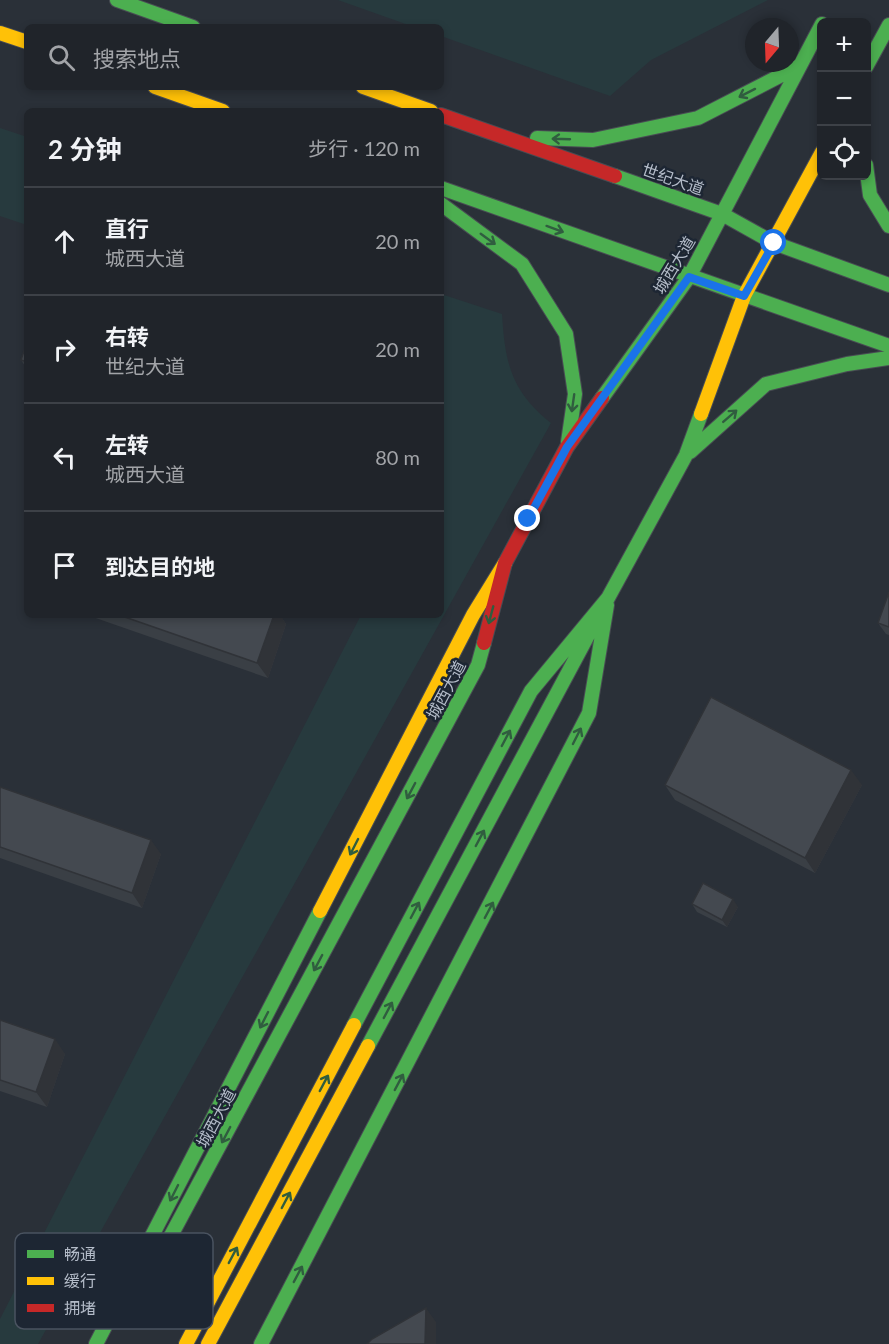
<!DOCTYPE html>
<html lang="zh">
<meta charset="utf-8">
<style>
:root{--surface:#20242a;--page:#2d3036;--text:#f1f3f6;--muted:#a2a4a8;--line:#3d4147}
body{margin:0;font-family:Lato,"Noto Sans SC",sans-serif;background:var(--page);color:var(--text)}
.controls{position:absolute;right:18px;top:18px;display:grid;overflow:hidden;border-radius:9px;box-shadow:0 3px 9px #0003}
.controls button{width:54px;height:54px;display:grid;place-items:center;padding:0;border:0;border-bottom:2px solid var(--line);background:var(--surface);color:var(--text);font:30px sans-serif}
.compass{position:absolute;left:745px;top:18px;width:54px;height:54px;border-radius:50%;background:var(--surface);box-shadow:0 3px 9px #0003;rotate:199deg}
.stop{position:absolute;width:18px;height:18px;margin:-14px;border:4px solid #1a73e8;border-radius:50%;background:#fff}
.stop.end{background:#1a73e8;border-color:#fff;box-shadow:0 2px 6px #0008}
.list{margin:0;padding:0;list-style:none}
h2{display:flex;justify-content:space-between;align-items:center;height:78px;margin:0;padding:0 24px;font-size:26px}
h2 small{font-size:20px;font-weight:400;color:var(--muted)}
.list li{display:grid;grid-template-columns:39px 1fr auto;gap:18px;align-items:center;box-sizing:border-box;height:108px;padding:0 24px;border-top:2px solid var(--line)}
.list b{display:block;font-size:22px;white-space:nowrap}
.list p{margin:0;font-size:20px;white-space:nowrap;color:var(--muted)}
.list em{font-size:20px;font-style:normal;color:var(--muted)}
.icon{flex:none;width:33px;height:33px;fill:none;stroke:currentColor;stroke-width:2;stroke-linecap:round;stroke-linejoin:round}
.map{position:relative;flex:none;width:889px;height:1344px;overflow:hidden}
.search{position:absolute;background:var(--surface);box-shadow:0 3px 9px #0003;left:24px;top:24px;width:420px;height:66px;display:flex;align-items:center;gap:15px;box-sizing:border-box;padding:0 21px;border-radius:9px;color:var(--muted);font-size:22px}
.panel{position:absolute;background:var(--surface);box-shadow:0 3px 9px #0003;left:24px;top:108px;width:420px;height:510px;border-radius:9px}
.map>svg:first-child{display:block}
</style>
<div class="map">
<svg width="889" height="1344" viewBox="0 0 889 1344">
<rect width="100%" height="100%" fill="#2a3038"/>
<path fill="#273a3e" d="M 338,0 L 768,0 L 651,60 L 610,96 L 441,36 L 441,27 L 414,27 Z
M 0,128 L 27,137 L 27,225 L 0,216 Z
M 441,294 L 502,314 C 505,363 511,391 551,423 L 38,1344 L 0,1344 L 0,1319 L 361,615 L 441,615 Z"/>
<g fill="none" stroke-linecap="round" stroke-linejoin="round">
<defs>
<path id="fast" d="M 117,0 L 193,27
M 866,67 L 889,25
M 537,138 L 593,140 L 698,118 L 799,66
M 866,165 L 870,195 L 889,226
M 615,176 L 722,214 L 774,243 L 889,285
M 441,188 L 889,346
M 441,204 L 522,264 L 566,334 L 575,394 L 568,442
M 602,398 L 689,277 L 822,24
M 690,452 L 766,384 L 847,364 L 889,358
M 354,1025 L 531,691 L 608,598 L 686,455 L 701,414
M 368,1046 L 608,598
M 125,1321 L 478,665 L 484,643
M 96,1344 L 320,911
M 261,1344 L 589,713 L 607,605"/>
<path id="slow" d="M 0,33 L 27,42
M 155,87 L 223,111
M 363,87 L 431,111
M 701,414 L 744,296 L 822,152
M 320,911 L 473,615 L 505,563
M 186,1344 L 354,1025
M 208,1344 L 368,1046"/>
<path id="jam" d="M 441,115 L 615,176
M 484,643 L 505,563 L 567,447 L 602,398"/>
</defs>
<use href="#fast" stroke="#484c53" stroke-width="16"/>
<use href="#slow" stroke="#484c53" stroke-width="16"/>
<use href="#jam" stroke="#484c53" stroke-width="16"/>
<use href="#fast" stroke="#4caf50" stroke-width="14"/>
<use href="#slow" stroke="#ffc107" stroke-width="14"/>
<use href="#jam" stroke="#c62828" stroke-width="14"/>
</g>
<path fill="#3a3f45" d="M 27,342 L 27,369 L 21,360 Z
M 889,592 L 889,635 L 886,634 L 878,623 Z
M 87,615 L 280,615 L 286,624 L 268,678 Z
M 665,785 L 862,785 L 815,873 L 675,800 Z
M 0,787 L 161,854 L 142,908 L 0,858 Z
M 692,904 L 738,907 L 727,927 L 697,912 Z
M 0,1020 L 65,1054 L 47,1107 L 0,1091 Z"/>
<path fill="#303338" d="M 274,615 L 280,615 L 286,624 L 268,678 L 257,663 Z
M 851,770 L 862,785 L 815,873 L 805,858 Z
M 151,840 L 161,854 L 142,908 L 132,893 Z
M 733,899 L 738,907 L 727,927 L 722,920 Z
M 55,1039 L 65,1054 L 47,1107 L 36,1092 Z
M 426,1308 L 436,1322 L 436,1344 L 425,1344 Z"/>
<path fill="#444950" stroke="#303338" stroke-width="1.5" d="M 27,342 L 27,362 L 21,360 Z
M 889,592 L 889,627 L 878,623 Z
M 119,615 L 274,615 L 257,663 Z
M 711,697 L 851,770 L 805,858 L 665,785 Z
M 0,787 L 151,840 L 132,893 L 0,847 Z
M 703,883 L 733,899 L 722,920 L 692,904 Z
M 0,1020 L 55,1039 L 36,1092 L 0,1080 Z
M 426,1308 L 425,1344 L 367,1344 L 372,1339 Z"/>
<defs><path id="oneway-shaft" d="M-6 0H5M1.5-3L5.5 0L1.5 3" fill="none" stroke-width="1.6" stroke-linecap="round" stroke-linejoin="round" transform="scale(1.5)"/></defs>
<g stroke="#305d3f">
<use href="#oneway-shaft" transform="translate(747 93) rotate(153)"/>
<use href="#oneway-shaft" transform="translate(561 139) rotate(-178)"/>
<use href="#oneway-shaft" transform="translate(555 229) rotate(20)"/>
<use href="#oneway-shaft" transform="translate(488 239) rotate(36)"/>
<use href="#oneway-shaft" transform="translate(573 403) rotate(98)"/>
<use href="#oneway-shaft" transform="translate(730 416) rotate(-41)"/>
<use href="#oneway-shaft" transform="translate(491 615) rotate(105)"/>
<use href="#oneway-shaft" transform="translate(577 736) rotate(-63)"/>
<use href="#oneway-shaft" transform="translate(506 738) rotate(-62)"/>
<use href="#oneway-shaft" transform="translate(411 791) rotate(118)"/>
<use href="#oneway-shaft" transform="translate(480 838) rotate(-62)"/>
<use href="#oneway-shaft" transform="translate(354 847) rotate(117)"/>
<use href="#oneway-shaft" transform="translate(415 910) rotate(-62)"/>
<use href="#oneway-shaft" transform="translate(489 910) rotate(-62)"/>
<use href="#oneway-shaft" transform="translate(318 963) rotate(118)"/>
<use href="#oneway-shaft" transform="translate(388 1010) rotate(-62)"/>
<use href="#oneway-shaft" transform="translate(264 1020) rotate(117)"/>
<use href="#oneway-shaft" transform="translate(399 1082) rotate(-62)"/>
<use href="#oneway-shaft" transform="translate(324 1083) rotate(-62)"/>
<use href="#oneway-shaft" transform="translate(226 1135) rotate(118)"/>
<use href="#oneway-shaft" transform="translate(174 1193) rotate(117)"/>
<use href="#oneway-shaft" transform="translate(286 1200) rotate(-62)"/>
<use href="#oneway-shaft" transform="translate(233 1255) rotate(-62)"/>
<use href="#oneway-shaft" transform="translate(298 1274) rotate(-62)"/>
</g>
<g fill="none" stroke-linecap="round" stroke-linejoin="round">
<path stroke="#1a73e8" stroke-width="8" d="M 528,519 L 567,447 L 689,277 L 744,296 L 774,243"/>
</g>
<g text-anchor="middle" stroke-width="5" stroke-linejoin="round" paint-order="stroke">
<g font-size="16" fill="#b4bcc9" stroke="#1d2633">
<text transform="translate(673 179) rotate(19)" y="6">世纪大道</text>
<text transform="translate(674 265) rotate(-59)" y="6">城西大道</text>
<text transform="translate(446 690) rotate(-62)" y="6">城西大道</text>
<text transform="translate(216 1118) rotate(-62)" y="6">城西大道</text>
</g>
</g>
<rect x="15" y="1233" width="198" height="96" rx="9" fill="#1d2633" stroke="#4a5360" stroke-width="1.5"/>
<rect x="27" y="1250" width="27" height="8" fill="#4caf50"/>
<rect x="27" y="1277" width="27" height="8" fill="#ffc107"/>
<rect x="27" y="1304" width="27" height="8" fill="#c62828"/>
<g font-size="16" fill="#b4bcc9">
<text x="64" y="1260">畅通</text>
<text x="64" y="1287">缓行</text>
<text x="64" y="1314">拥堵</text>
</g>
</svg>
<div class="controls">
<button>+</button>
<button>−</button>
<button><svg class="icon" aria-label="locate" viewBox="0 0 24 24"><circle cx="12" cy="12" r="6"/><path d="M12 2v4M12 18v4M2 12h4M18 12h4"/></svg></button>
</div>
<svg class="compass" viewBox="-18 -18 36 36"><path d="M0-13l5 13h-10z" fill="#e53935"/><path d="M0 13l5-13h-10z" fill="#a2a4a8"/></svg>
<div class="stop" style="left:774px;top:243px"></div>
<div class="stop end" style="left:528px;top:519px"></div>
<div class="search"><svg class="icon" aria-label="search" viewBox="0 0 24 24"><circle cx="10" cy="10" r="6"/><path d="M15 15l6 6"/></svg>搜索地点</div>
<section class="panel">
<h2>2 分钟<small>步行 · 120 m</small></h2>
<ul class="list">
<li><svg class="icon" aria-label="ahead" viewBox="0 0 24 24"><path d="M12 20V5M6 11l6-6 6 6"/></svg><div><b>直行</b><p>城西大道</p></div><em>20 m</em></li>
<li><svg class="icon" aria-label="right" viewBox="0 0 24 24"><path d="M7 20v-9h11M14 6l5 5-5 5"/></svg><div><b>右转</b><p>世纪大道</p></div><em>20 m</em></li>
<li><svg class="icon" aria-label="left" viewBox="0 0 24 24"><path d="M17 20v-9H6M10 6l-5 5 5 5"/></svg><div><b>左转</b><p>城西大道</p></div><em>80 m</em></li>
<li><svg class="icon" aria-label="arrive" viewBox="0 0 24 24"><path d="M6 21V4h12l-3 4 3 4H6"/></svg><div><b>到达目的地</b></div></li>
</ul>
</section>
</div>
